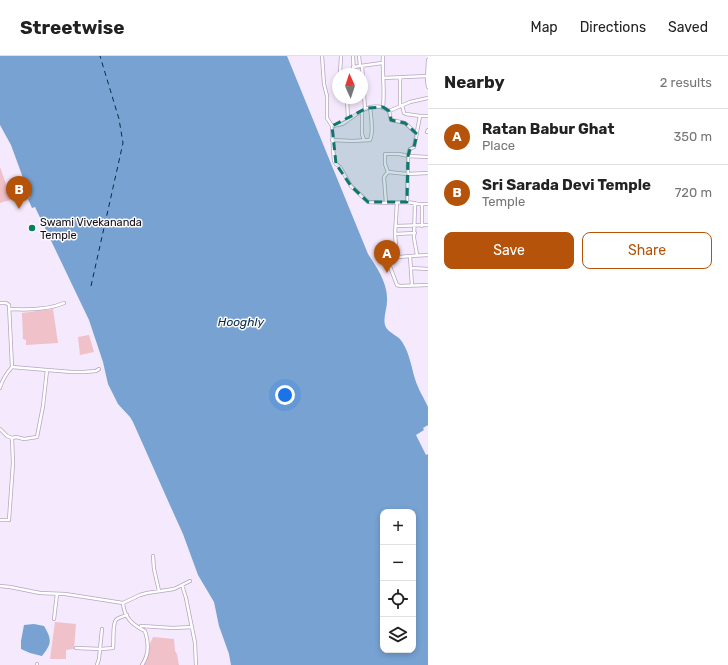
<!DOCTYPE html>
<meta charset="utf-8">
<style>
:root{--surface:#fff;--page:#f2f2f2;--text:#222;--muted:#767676;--line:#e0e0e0;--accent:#b45309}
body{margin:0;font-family:Rubik,sans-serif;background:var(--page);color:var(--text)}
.controls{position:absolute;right:12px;bottom:12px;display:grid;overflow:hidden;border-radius:8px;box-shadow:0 2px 6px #0003}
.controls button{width:36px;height:36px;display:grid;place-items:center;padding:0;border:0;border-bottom:1px solid var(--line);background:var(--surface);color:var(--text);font:20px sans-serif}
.compass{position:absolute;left:332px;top:12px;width:36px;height:36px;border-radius:50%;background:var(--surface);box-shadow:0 2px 6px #0003;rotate:357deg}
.you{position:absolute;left:285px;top:339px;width:14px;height:14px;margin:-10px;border:3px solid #fff;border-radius:50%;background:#1a73e8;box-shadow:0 0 0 6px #1a73e833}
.badge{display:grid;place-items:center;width:26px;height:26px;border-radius:50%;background:var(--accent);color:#fff;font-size:13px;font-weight:700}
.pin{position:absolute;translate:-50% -33px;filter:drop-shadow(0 1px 2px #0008)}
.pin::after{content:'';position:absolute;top:21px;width:14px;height:12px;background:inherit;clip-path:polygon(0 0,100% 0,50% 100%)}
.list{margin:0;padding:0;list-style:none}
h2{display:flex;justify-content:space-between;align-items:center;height:52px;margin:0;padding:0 16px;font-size:17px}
h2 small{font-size:13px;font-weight:400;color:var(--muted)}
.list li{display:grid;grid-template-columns:26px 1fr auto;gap:12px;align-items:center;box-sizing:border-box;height:56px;padding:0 16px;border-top:1px solid var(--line)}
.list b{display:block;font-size:15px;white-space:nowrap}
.list p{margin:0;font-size:13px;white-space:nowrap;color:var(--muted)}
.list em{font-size:13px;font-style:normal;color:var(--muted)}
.actions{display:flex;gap:8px;padding:12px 16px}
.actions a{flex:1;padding:9px 0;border:1px solid var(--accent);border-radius:8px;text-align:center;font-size:14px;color:var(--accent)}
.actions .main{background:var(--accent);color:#fff}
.icon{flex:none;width:22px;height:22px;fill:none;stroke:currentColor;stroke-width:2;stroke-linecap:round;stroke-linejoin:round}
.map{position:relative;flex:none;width:428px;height:609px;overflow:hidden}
header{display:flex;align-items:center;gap:24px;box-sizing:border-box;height:56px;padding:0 20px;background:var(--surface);border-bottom:1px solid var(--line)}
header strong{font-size:19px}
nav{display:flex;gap:22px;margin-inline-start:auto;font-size:14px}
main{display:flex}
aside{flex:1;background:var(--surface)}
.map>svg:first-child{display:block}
</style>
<header>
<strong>Streetwise</strong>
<nav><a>Map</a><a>Directions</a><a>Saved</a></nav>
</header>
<main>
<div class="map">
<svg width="428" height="609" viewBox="0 0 428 609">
<rect width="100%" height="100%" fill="#f4e9fd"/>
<path fill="#f0c1c9" d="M 0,111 L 11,142 L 10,144 L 0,147 Z
M 53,253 L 58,287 L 26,289 L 26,284 L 23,283 L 22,257 Z
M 89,279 L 94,296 L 80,299 L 78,281 Z
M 55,566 L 76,568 L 74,593 L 66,594 L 66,603 L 50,603 Z
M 153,581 L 174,583 L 175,595 L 177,598 L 179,609 L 140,609 Z"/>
<path fill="#77a2d2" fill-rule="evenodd" d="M 0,0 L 287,0 L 368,198 C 377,212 388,227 387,245 C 387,253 383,261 385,269 C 387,275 391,276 396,280 C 400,282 403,287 405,291 C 410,301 412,313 415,323 C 418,333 424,342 428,351 L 428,609 L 231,609 L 229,598 L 219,570 L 214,546 L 198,519 L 183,478 L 169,447 L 133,366 L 130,361 L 118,348 L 108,328 L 103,306 L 89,264 L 35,151 L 32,152 L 28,143 L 30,141 L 11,89 L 0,69 ZM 383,456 L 413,456 L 413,594 L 383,594 Z
M 34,568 L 44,570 C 52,584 52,587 42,600 L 30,597 L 21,593 L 21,585 L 24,569 Z"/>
<path fill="#f4e9fd" d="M 428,369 L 428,398 L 426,399 L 416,379 L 424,374 L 423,372 Z"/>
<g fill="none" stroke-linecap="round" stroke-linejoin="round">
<path stroke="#0b2a4a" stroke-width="1" stroke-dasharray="5 4" stroke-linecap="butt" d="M 91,230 L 123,87 L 119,63 L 100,0"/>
<defs>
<path id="street" d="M 322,0 L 324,28 L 327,40 L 327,62 L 332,70 C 336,69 341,69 344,67 C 358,58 371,43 389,55 L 410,46 L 428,42
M 359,0 L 360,10
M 383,0 C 382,17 385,34 383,51
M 353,1 L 354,18
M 428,4 L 427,24 L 428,31
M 362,10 L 365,53
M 353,11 L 382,7
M 340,18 L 341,0
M 383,22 L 427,20
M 400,22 L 400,50
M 347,42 L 348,63
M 402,49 L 404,57 L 406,58 L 420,60 L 428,60
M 362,55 L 362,78 L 364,84
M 389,55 L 391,64 L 405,67 L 417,78
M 332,70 L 333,92 L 334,105 L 336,108 L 340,111 L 351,130 L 368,146 L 389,147 L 407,146 L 419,148 L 428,148
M 427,76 L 428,74
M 332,84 L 352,85 L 370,84 C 374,75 371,61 370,51
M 388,116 L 407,118 L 428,117
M 397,146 L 395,179 L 397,199 L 400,201 L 410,200 L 412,230
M 407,146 L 408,103 L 409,95 L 410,93 L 414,91 L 420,60
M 386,147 L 384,121 L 388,116 L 385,108 L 385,98 L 399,98 L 408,100 L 428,101
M 415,147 L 414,182 L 417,199
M 396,170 L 428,169
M 422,170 L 422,148
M 395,178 L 415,177
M 410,200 L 428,199
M 387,203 L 397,229 L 400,230 L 428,229
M 411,212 L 428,213
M 0,247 L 6,247 L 9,249 L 12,311 L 47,314
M 10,253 C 28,254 48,254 64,247
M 0,332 C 2,324 6,318 12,311
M 0,373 L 7,380 L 12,382
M 0,464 L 9,464 L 13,407 L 12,382 L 16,381 L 24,383 L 37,381 L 43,350 L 47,314 L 72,316 L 84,316 L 96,315 L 99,313
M 153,500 L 154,513 L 159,535
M 182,529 L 186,542 L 195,587 L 196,609
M 0,530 L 10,531 L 40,537 L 65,538 L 91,542 L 123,547 L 140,539 L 147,537 L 174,533 L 190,525
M 123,547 C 124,562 133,569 145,575 C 149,587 149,599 142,609
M 54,563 L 57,538
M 141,570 L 173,572 L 192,571
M 76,592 L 101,593 L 113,592 C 114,586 112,566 117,563 C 120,561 124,560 127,559
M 37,609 L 37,608
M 97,609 L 99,603 L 102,573"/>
</defs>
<use href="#street" stroke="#b6a5c3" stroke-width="4"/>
<use href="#street" stroke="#fff" stroke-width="2.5"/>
</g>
<path fill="#0f766e" fill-opacity="0.2" stroke="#0f766e" stroke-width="3" stroke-dasharray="8 5" stroke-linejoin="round" d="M 383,51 L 389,55 L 391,64 L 405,67 L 417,78 L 414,91 L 410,93 L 408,100 L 407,146 L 368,146 L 351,130 L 336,108 L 332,70 L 367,52 Z"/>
<circle fill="#057f5d" stroke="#fbfbfb" stroke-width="1.5" cx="32" cy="172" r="4"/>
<g text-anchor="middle" stroke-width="3" stroke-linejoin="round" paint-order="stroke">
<g font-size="11" fill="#120c16" stroke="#fbfbfb" text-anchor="start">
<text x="40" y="170">Swami Vivekananda<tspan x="40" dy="13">Temple</tspan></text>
</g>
<g font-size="12" font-style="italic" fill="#0b2a4a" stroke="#fbfbfb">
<text x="241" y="270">Hooghly</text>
</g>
</g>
</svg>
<div class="controls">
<button>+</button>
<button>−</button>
<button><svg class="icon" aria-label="locate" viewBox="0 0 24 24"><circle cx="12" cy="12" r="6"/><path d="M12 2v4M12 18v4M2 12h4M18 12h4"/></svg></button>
<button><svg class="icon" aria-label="layers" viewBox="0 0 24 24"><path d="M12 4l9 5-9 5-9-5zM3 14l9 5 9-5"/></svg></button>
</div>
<svg class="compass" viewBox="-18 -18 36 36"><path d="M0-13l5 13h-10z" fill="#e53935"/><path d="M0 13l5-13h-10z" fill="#767676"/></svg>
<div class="you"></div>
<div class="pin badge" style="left:387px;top:217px">A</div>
<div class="pin badge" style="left:19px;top:153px">B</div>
</div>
<aside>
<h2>Nearby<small>2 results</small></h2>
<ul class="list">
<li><span class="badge">A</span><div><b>Ratan Babur Ghat</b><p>Place</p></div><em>350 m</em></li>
<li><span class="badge">B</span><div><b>Sri Sarada Devi Temple</b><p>Temple</p></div><em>720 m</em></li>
</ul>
<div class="actions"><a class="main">Save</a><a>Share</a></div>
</aside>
</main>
